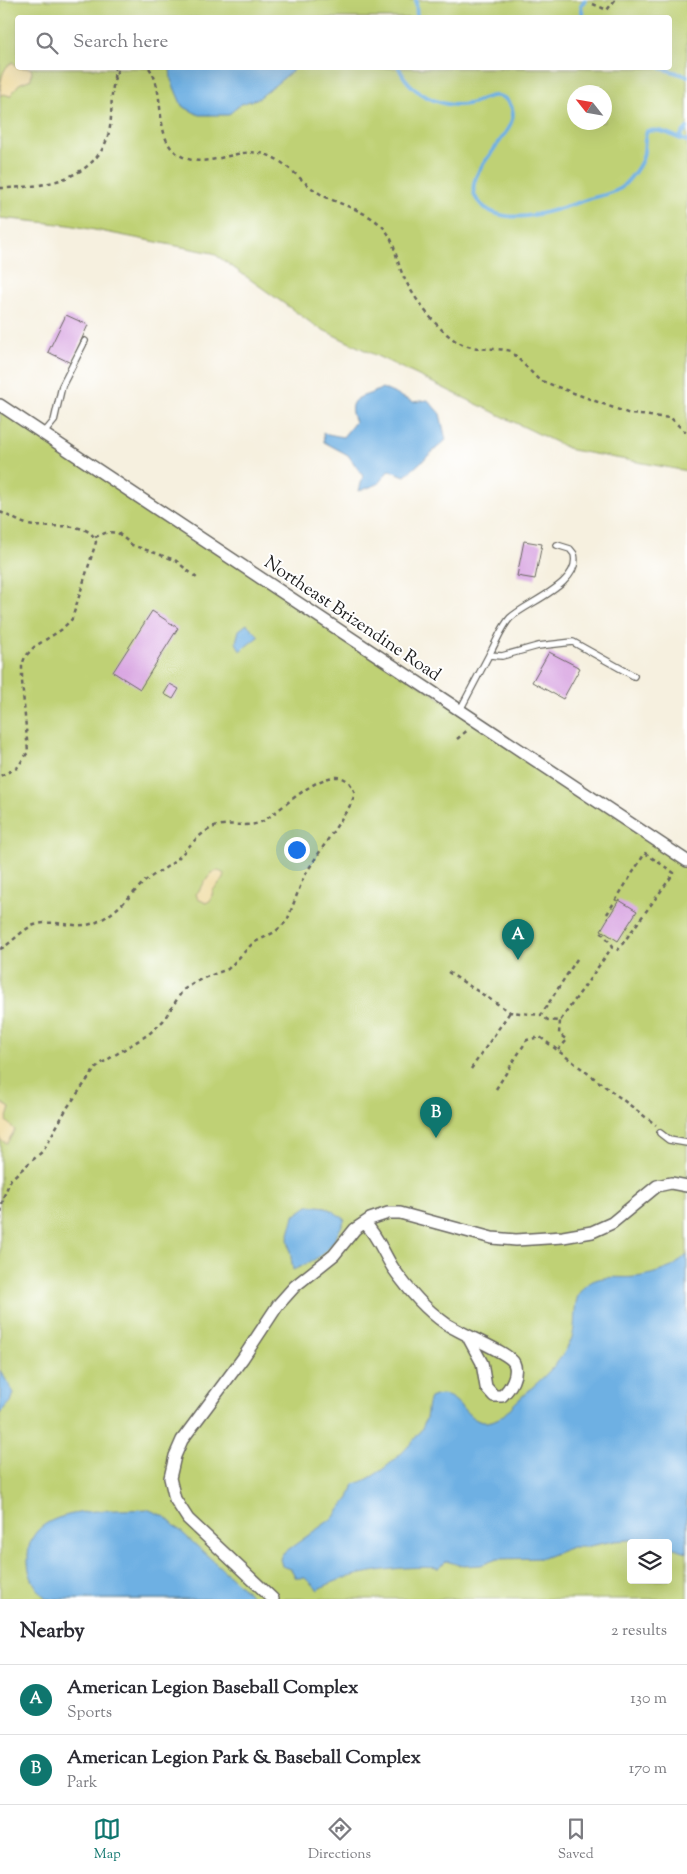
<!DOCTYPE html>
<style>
:root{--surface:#fff;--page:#f7f7f7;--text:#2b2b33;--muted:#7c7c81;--line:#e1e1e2;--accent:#0f766e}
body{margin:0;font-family:"Sorts Mill Goudy",serif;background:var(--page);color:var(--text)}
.controls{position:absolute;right:15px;bottom:15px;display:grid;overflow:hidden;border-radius:5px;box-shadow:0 5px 20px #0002}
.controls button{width:45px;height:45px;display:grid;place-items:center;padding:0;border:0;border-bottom:1px solid var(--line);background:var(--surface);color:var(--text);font:25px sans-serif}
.compass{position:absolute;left:567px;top:85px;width:45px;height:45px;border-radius:50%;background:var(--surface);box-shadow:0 5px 20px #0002;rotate:301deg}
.you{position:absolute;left:296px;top:849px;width:18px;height:18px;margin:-12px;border:4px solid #fff;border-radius:50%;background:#1a73e8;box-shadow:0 0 0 8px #1a73e833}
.badge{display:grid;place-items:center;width:32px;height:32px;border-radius:50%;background:var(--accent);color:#fff;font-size:16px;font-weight:700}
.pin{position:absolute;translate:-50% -41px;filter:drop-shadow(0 1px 2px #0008)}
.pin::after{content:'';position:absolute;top:26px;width:18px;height:15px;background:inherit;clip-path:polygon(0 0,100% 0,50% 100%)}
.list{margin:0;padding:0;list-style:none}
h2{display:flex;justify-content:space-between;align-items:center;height:65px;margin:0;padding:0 20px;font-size:21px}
h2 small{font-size:16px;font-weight:400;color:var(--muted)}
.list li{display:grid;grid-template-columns:32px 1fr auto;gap:15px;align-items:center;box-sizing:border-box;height:70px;padding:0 20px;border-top:1px solid var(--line)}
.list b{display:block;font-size:19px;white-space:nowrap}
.list p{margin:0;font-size:16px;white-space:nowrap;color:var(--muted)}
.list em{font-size:16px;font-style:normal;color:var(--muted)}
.icon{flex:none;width:28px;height:28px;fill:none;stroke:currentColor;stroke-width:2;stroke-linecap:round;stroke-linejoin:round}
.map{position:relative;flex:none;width:687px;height:1599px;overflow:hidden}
.search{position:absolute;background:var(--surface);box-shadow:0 5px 20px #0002;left:15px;right:15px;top:15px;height:55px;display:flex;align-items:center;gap:12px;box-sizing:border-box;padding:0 18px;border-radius:5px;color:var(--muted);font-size:19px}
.sheet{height:205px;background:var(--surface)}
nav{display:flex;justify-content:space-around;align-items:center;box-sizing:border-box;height:70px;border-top:1px solid var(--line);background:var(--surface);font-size:14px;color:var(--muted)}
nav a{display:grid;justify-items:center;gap:2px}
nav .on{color:var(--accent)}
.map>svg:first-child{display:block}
</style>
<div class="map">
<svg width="687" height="1599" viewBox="0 0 687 1599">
<rect width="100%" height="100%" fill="#fff"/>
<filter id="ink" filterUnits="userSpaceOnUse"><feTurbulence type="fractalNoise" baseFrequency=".02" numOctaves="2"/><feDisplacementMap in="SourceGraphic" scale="10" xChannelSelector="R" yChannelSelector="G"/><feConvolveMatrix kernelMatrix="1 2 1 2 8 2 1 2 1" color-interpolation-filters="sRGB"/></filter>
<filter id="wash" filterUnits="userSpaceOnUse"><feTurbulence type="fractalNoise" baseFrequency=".0096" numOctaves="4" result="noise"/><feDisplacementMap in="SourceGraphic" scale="20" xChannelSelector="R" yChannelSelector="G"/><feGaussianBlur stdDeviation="1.12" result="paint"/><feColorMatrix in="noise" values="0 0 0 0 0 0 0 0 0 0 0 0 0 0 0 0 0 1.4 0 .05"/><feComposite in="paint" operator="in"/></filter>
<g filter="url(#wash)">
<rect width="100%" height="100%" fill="#f6f0df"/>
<path fill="#bfd174" stroke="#6e7648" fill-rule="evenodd" d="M 0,0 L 687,0 L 687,471 L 572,450 L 317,327 L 213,253 L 69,225 L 0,218 ZM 18,18 L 670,18 L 670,68 L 18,68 ZM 574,92 L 604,92 L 604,122 L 574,122 Z
M 0,408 L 687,861 L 687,1599 L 0,1599 ZM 631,1543 L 668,1543 L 668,1580 L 631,1580 Z"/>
<path fill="#eeda9e" stroke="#857b5d" d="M 13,62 L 18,68 L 30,68 L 32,71 L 31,79 L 19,84 L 10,96 L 3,94 L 0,96 C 0,85 1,67 13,62 Z
M 218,870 L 224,874 L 224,879 L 213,890 L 211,900 L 206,903 L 198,899 L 196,894 C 204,887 207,873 218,870 Z
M 0,1102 L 10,1108 L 6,1121 L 15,1130 L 7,1143 L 0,1140 Z"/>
<path fill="#6eb0e3" stroke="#456680" d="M 170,68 L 296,68 L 259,98 L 241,104 L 228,115 L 199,115 L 182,106 L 171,80 Z
M 382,388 L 413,402 L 428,400 L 440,414 L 446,440 L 405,476 L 389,470 L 378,484 L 359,491 L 363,476 L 348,455 L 324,442 L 323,433 L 343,437 L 355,422 C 343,394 365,399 382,388 Z
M 247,624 L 259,636 L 240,651 L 236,642 L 239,630 Z
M 309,1205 L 326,1207 L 345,1219 C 330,1251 325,1256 293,1270 L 288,1238 L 294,1216 Z
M 687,1255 L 687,1552 L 668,1546 L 668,1543 L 644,1539 L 614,1541 L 584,1547 L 572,1547 L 543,1558 L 497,1559 L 481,1565 L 463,1566 L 446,1561 L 439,1568 C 407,1565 345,1572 318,1590 L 305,1578 L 296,1578 L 291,1569 L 282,1566 L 280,1559 L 282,1554 L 334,1517 L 349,1498 L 354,1484 C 375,1481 419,1442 425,1421 C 428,1413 426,1406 430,1398 C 463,1382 464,1437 499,1418 C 505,1415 510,1408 515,1403 C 535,1384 560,1366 571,1340 C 578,1325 570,1300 584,1287 C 599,1273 618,1279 635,1277 C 646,1276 659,1272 669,1268 C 676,1266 680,1259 687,1255 Z
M 0,1370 L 14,1393 L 11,1402 L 0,1414 Z
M 147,1509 L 164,1516 L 255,1599 L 46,1599 C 33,1584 27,1575 28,1555 C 30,1503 111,1512 147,1509 Z"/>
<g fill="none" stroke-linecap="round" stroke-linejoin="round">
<path stroke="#6eb0e3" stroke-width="4" d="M 416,0 L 417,18
M 583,18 L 581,5 L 585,0
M 399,68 C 410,93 441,109 468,104 C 478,102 494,91 504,98 C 540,124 453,170 478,201 C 503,232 558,209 589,199 C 598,196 613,194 621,188 C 628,181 638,169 642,160 C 646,151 643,140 647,131 C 664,128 672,137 687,141
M 661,68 L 687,76
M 681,139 L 681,135 L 687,128"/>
</g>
<g id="blocks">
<path fill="#d9a6e2" d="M 66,315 L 88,325 L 71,363 L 48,352 Z
M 524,541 L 542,544 L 535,579 L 517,576 Z
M 152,611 L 178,628 L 140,689 L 113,672 Z
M 549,652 L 580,668 L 563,699 L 532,682 Z
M 170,684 L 179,689 L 173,699 L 164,694 Z
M 619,900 L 637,911 L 618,941 L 601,930 Z"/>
</g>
</g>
<g filter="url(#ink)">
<use href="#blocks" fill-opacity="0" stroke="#686660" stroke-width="1"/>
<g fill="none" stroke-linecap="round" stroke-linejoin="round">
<defs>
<path id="lane" d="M 44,433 L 54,421 L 62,386 L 85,341
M 557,545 L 570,549 L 574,554 C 582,584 527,602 510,618 C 501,628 496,643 489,655 L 502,656 L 538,646 L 573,642 L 634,676
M 460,710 L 489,655
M 660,1133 L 669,1140 L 687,1143"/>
<path id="street" d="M 0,405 L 687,861
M 365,1223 C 378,1237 383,1252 393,1268 C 407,1288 425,1309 445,1323 C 460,1334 509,1352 514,1363 C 519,1374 510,1389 502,1396 L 494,1396 L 486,1387 L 482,1363 L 468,1337
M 273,1599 L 188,1519 L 175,1499 L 170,1478 L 175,1456 L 182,1440 L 243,1358 L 278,1305 L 295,1286 L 334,1255 L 355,1229 L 370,1219 L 388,1213 L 400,1213 L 492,1238 L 516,1240 L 563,1237 L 592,1232 L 612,1223 L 657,1186 L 671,1183 L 687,1186"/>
</defs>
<use href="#lane" stroke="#686660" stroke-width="8"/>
<use href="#street" stroke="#686660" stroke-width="14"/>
<path stroke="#686660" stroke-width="2.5" stroke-dasharray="4 4" stroke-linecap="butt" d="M 593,4 L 607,10 L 615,0
M 149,68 C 165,88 155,132 173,150 C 200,175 231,148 260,153 C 284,157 299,181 319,193 C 335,203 354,207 370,217 C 396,233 392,248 402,273 C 411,295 440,335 462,344 C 478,351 495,347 511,351 L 539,380 L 630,414 L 671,418 L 687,434
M 114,78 L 115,68
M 0,188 C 43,188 102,179 110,127 C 113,107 109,86 119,68
M 0,512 C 10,516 19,522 29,525 C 47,530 89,518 96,542 L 72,619 L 61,630 L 34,647 L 25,657 L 22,665 L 22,681 L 28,752 L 17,768 L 0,776
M 95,537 L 108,532 L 118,533 L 132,545 L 175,560 L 198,579
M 457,739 L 469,729
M 601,932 L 613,946
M 0,949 C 13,943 23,927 38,924 C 60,919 80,932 101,920 C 117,911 128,898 141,885 C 151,875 164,870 175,861 C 185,852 193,840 205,832 C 226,817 245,831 263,821 C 282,811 341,747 355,794 L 351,804 L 304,876 L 287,921 L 275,932 L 253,943 L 228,969 L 201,979 L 183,990 L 163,1021 L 149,1034 L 102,1063 L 95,1069 L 67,1108 L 43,1151 L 11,1179 L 3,1198 L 0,1221
M 577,959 L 541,1015 L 548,1020 L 560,1021 L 613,946 L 618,950 L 674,873 L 645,853 L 607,914
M 448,972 L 510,1012 L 541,1015
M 558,1050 L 567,1040 L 559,1034 L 560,1021
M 471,1069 L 510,1012
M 496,1089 L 527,1040 L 540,1037 L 656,1125"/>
<use href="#lane" stroke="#fff" stroke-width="5.5"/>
<use href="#street" stroke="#fff" stroke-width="11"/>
</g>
</g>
<g text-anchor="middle" stroke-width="4" stroke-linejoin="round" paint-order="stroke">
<g font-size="18" fill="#1c1c1c" stroke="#fff">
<text transform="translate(353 618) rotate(34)" y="6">Northeast Brizendine Road</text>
</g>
</g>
</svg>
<div class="controls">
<button><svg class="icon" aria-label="layers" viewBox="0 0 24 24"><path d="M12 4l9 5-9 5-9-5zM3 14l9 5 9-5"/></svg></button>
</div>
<svg class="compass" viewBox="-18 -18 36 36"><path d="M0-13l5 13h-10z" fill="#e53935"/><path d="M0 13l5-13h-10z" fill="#7c7c81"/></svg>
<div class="you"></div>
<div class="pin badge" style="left:518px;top:960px">A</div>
<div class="pin badge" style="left:436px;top:1138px">B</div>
<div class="search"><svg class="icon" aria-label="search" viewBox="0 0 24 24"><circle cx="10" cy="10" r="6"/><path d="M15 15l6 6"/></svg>Search here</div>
</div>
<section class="sheet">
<h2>Nearby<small>2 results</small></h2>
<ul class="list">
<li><span class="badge">A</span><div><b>American Legion Baseball Complex</b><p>Sports</p></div><em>130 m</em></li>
<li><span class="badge">B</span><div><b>American Legion Park &amp; Baseball Complex</b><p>Park</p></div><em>170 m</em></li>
</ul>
</section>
<nav>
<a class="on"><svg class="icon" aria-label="map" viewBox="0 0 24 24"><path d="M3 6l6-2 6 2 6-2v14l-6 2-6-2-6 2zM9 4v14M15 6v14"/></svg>Map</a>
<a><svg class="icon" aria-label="directions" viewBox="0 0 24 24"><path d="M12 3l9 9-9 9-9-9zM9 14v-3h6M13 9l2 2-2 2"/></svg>Directions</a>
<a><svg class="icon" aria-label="saved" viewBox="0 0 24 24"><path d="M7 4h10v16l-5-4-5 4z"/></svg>Saved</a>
</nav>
